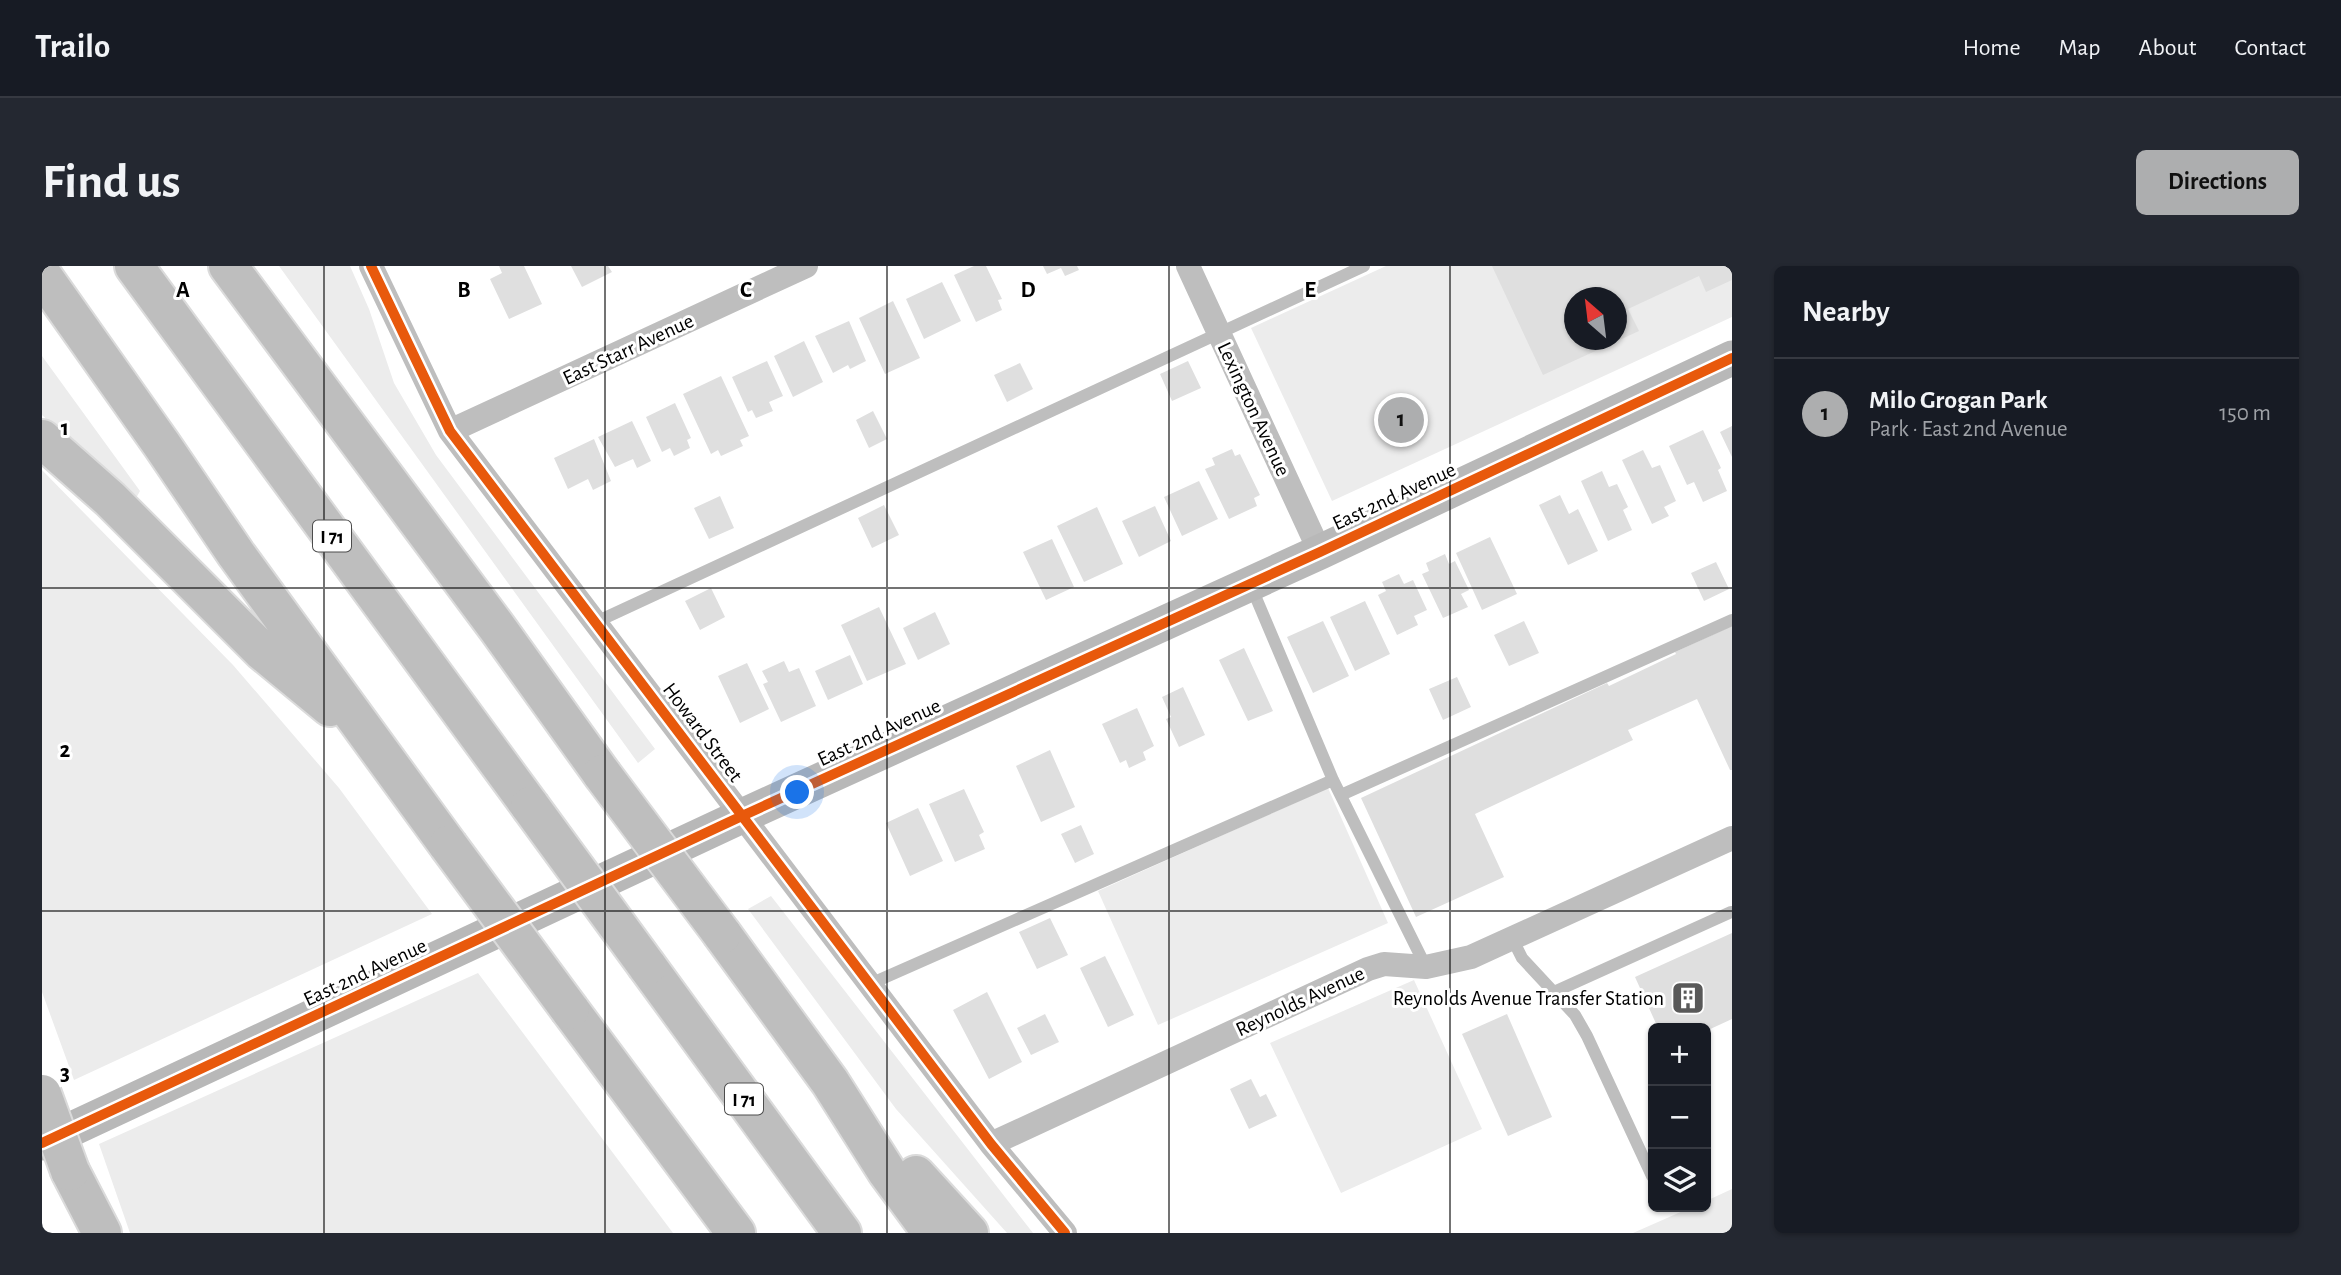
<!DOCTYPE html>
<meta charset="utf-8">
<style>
:root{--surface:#171b24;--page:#242831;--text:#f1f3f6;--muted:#9ea1a6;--line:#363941;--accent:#adaeaf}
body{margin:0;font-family:"Alegreya Sans",sans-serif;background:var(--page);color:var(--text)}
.controls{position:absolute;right:21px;bottom:21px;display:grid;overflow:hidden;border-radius:10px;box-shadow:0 2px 5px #0004}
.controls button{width:63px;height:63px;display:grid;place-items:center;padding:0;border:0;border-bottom:2px solid var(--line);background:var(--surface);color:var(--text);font:35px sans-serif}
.compass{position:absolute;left:1522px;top:21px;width:63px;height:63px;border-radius:50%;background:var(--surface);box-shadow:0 2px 5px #0004;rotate:332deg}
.you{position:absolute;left:756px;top:527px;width:24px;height:24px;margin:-18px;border:5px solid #fff;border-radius:50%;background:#1a73e8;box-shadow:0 0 0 10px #1a73e833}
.badge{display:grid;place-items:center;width:46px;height:46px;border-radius:50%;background:var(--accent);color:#111;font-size:23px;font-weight:700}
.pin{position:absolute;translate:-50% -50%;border:4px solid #fff;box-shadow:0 2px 7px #0006}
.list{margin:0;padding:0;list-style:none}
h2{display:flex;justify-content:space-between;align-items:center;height:91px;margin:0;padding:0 28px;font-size:30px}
h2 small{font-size:23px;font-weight:400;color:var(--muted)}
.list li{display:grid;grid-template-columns:46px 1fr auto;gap:21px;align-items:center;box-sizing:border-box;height:112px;padding:0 28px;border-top:2px solid var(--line)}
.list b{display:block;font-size:26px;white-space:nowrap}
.list p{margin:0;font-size:23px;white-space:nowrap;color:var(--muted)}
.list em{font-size:23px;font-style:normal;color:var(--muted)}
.icon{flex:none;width:38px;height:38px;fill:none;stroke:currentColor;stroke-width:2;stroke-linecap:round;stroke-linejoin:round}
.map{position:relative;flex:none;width:1690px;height:967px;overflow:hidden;border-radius:10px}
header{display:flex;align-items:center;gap:42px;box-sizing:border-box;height:98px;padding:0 35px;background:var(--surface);border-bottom:2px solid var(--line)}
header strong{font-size:33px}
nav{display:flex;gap:38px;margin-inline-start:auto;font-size:24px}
.intro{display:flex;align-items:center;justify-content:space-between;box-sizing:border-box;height:168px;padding:0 42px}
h1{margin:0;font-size:49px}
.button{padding:18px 32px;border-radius:10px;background:var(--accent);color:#111;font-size:24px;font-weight:700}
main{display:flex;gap:42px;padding:0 42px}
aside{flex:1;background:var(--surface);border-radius:10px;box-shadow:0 2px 5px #0004}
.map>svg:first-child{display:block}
</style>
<header>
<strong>Trailo</strong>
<nav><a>Home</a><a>Map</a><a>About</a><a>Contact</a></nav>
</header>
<div class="intro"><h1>Find us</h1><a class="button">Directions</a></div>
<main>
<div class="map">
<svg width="1690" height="967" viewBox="0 0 1690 967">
<rect width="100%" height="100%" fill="#fff"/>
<path fill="#ececec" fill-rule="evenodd" d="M 237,0 L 308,0 L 327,43 L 352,117 L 394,189 L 613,483 L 596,497 Z
M 1344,0 L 1690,0 L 1690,51 L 1290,235 L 1209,62 ZM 1532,32 L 1574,32 L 1574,74 L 1532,74 Z
M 0,90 L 98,225 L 93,234 L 0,149 Z
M 0,204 L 191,399 L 297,522 L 390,648 L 32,814 L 0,726 Z
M 1286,522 L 1346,657 L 1116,759 L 1056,625 Z
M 729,630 L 991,967 L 965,967 L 854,843 L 706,643 Z
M 436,707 L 631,967 L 88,967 L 57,878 Z
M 1372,714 L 1440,863 L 1299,927 L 1228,777 Z
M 1690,923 L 1690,967 L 1591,967 L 1650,941 L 1664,941 L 1664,935 Z"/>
<path fill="#dfdfdf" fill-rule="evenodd" d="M 457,0 L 482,0 L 500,38 L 467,53 L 448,13 L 460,7 Z
M 529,0 L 566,0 L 570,6 L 540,21 Z
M 932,0 L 944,0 L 960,33 L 956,34 L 960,44 L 934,56 L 912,9 Z
M 1001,0 L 1035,0 L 1037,4 L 1023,10 L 1019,2 L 1005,8 Z
M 1450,0 L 1690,0 L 1690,14 L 1664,26 L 1657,10 L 1586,43 L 1597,65 L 1501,109 ZM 1532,32 L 1574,32 L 1574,74 L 1532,74 Z
M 900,16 L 919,55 L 882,73 L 864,33 Z
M 851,35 L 878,92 L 843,108 L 817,52 Z
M 807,55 L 824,95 L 808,103 L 806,99 L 791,107 L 773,70 Z
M 762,75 L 781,116 L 751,131 L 732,90 Z
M 725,95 L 741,130 L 727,136 L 731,145 L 714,152 L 710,144 L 706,146 L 690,111 Z
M 1146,95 L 1159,122 L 1130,135 L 1118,108 Z
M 978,97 L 991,123 L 965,136 L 952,109 Z
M 679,110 L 707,170 L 698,174 L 701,180 L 679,190 L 676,184 L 669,188 L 641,128 Z
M 633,137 L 649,172 L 645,174 L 648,182 L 632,190 L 628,182 L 620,186 L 604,151 Z
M 831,145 L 845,173 L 827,182 L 814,154 Z
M 590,155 L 609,195 L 595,202 L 591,193 L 573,201 L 556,171 Z
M 1690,160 L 1690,191 L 1678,166 Z
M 1661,164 L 1679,202 L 1676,204 L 1685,225 L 1661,236 L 1652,216 L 1645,219 L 1627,180 Z
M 552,173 L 569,215 L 551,224 L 546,213 L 526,223 L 512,192 Z
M 1190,183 L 1193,190 L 1198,188 L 1218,229 L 1212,232 L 1215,240 L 1187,253 L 1163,203 L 1173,199 L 1170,192 Z
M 1601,184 L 1610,202 L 1618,199 L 1634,235 L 1622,241 L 1627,250 L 1610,258 L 1580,194 Z
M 1560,205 L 1567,221 L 1575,218 L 1586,241 L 1581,244 L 1590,264 L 1566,275 L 1539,215 Z
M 1157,215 L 1176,253 L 1140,270 L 1122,231 Z
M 1518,229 L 1527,248 L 1536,243 L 1556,285 L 1526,299 L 1497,239 Z
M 678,230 L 692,262 L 667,273 L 652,242 Z
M 842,239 L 857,269 L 830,282 L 816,252 Z
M 1113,240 L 1129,275 L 1097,291 L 1080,255 Z
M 1055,241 L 1081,298 L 1042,316 L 1015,260 Z
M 1448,271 L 1475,328 L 1440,344 L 1414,287 Z
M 1010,273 L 1032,321 L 1004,334 L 981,286 Z
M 1403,288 L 1407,298 L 1413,295 L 1427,324 L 1419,328 L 1426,341 L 1401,352 L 1380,308 L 1387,305 L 1384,297 Z
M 1674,296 L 1687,323 L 1662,335 L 1649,307 Z
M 1357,308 L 1362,318 L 1371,314 L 1385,344 L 1372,350 L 1376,359 L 1355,369 L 1336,329 L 1344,325 L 1340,316 Z
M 669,322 L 683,351 L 658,364 L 643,335 Z
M 1323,335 L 1348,388 L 1313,405 L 1288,351 Z
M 837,341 L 864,398 L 825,415 L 799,359 Z
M 893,346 L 908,378 L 876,394 L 861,362 Z
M 1281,355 L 1307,410 L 1271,427 L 1245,371 Z
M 1482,355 L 1497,387 L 1467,400 L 1452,369 Z
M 1690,360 L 1690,504 L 1688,504 L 1655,433 L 1586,464 L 1591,474 L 1433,548 L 1462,611 L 1374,651 L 1319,532 L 1565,417 L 1567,420 L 1634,388 L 1633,386 Z
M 1202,382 L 1231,445 L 1206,455 L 1177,394 Z
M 808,389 L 821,418 L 786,434 L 773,405 Z
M 742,395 L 747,406 L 757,402 L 774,440 L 739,456 L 721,418 L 726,416 L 720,405 Z
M 705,397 L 727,443 L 698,457 L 676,410 Z
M 1415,411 L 1429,441 L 1401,454 L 1387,423 Z
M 1141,421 L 1163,469 L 1137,481 L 1124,453 L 1129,451 L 1120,431 Z
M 1095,442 L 1112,480 L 1101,486 L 1104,494 L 1087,502 L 1084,494 L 1078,497 L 1060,458 Z
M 1008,484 L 1033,541 L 999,556 L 974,500 Z
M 922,523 L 942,566 L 937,569 L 943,583 L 913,596 L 887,538 Z
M 876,542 L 901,595 L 868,610 L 844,557 Z
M 1039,559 L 1052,588 L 1033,597 L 1019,568 Z
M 1008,652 L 1026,689 L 995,703 L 977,666 Z
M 1690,667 L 1690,753 L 1664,765 L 1664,762 L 1616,762 L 1593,711 Z
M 1063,690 L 1092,749 L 1066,761 L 1038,702 Z
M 945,726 L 980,796 L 947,813 L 911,744 Z
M 1003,748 L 1017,776 L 989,789 L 975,762 Z
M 1465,748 L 1510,851 L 1466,870 L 1420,768 Z
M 1209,813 L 1218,831 L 1224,828 L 1235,850 L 1207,863 L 1188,823 Z"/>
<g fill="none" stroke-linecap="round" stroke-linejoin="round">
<defs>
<path id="highway" d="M 92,0 L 488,540
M 186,0 L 456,363 L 560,508
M 0,9 L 120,179 L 194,288 L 406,579
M 0,173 L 68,233 L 220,385 L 288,441
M 680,668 L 788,816 L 845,906 L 890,967
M 605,700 L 800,967
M 528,744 L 694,967
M 28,905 L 60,967
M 874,909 L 927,967"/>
</defs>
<use href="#highway" stroke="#dbdbdb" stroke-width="42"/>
<path stroke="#bebebe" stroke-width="12" d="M 1209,320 L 1291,514 L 1384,701
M 554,356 L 1322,0
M 1299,529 L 1690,354
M 1470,672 L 1480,692 L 1533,749 L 1545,770 L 1610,910
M 828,718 L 1291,514
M 1512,726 L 1689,646"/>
<path stroke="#bebebe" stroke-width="24" d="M 329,0 L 408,165 L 949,878 L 1023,967
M 1146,0 L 1278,286
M 408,165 L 764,0
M 949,878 L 1326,703 L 1342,698 L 1384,701 L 1429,691 L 1690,572"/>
<path stroke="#b8b8b8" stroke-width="35" d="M 0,877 L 700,550 L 1278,286 L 1690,92"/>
<use href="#highway" stroke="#bebebe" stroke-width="38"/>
<defs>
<path id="highway-bridge" d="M 560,508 L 680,668
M 488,540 L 605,700
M 406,579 L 528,744
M 0,828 L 28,905"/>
</defs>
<use href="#highway-bridge" stroke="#dbdbdb" stroke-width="42" stroke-linecap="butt"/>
<use href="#highway-bridge" stroke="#bebebe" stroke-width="38"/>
<defs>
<path id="cycleway" d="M 329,0 L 408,165 L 949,878 L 1023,967
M 0,877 L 700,550 L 1278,286 L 1690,92"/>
</defs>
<use href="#cycleway" stroke="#fff" stroke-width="15"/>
<use href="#cycleway" stroke="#e8590c" stroke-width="10"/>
</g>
<path fill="none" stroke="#000" stroke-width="2" stroke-opacity="0.55" d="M 282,0 L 282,967M 563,0 L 563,967M 845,0 L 845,967M 1127,0 L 1127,967M 1408,0 L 1408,967M 0,322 L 1690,322M 0,645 L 1690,645"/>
<defs>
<symbol id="building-square" viewBox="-11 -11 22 22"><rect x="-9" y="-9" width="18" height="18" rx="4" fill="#595959" stroke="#fff"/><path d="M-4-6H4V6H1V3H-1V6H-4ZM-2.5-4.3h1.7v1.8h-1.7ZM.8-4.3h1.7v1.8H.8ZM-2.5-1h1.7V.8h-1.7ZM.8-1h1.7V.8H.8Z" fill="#fff"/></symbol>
</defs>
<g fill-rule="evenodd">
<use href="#building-square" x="1627" y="713" width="38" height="38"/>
</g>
<g text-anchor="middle" stroke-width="6" stroke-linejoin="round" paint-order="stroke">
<g fill="#fff" stroke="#4c4c4c" stroke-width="2">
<rect x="271" y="254.5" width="38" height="31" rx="5"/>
<rect x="683" y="817.5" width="38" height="31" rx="5"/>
</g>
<g font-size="19" font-weight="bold" fill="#000">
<text x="290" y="277">I 71</text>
<text x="702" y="840">I 71</text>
</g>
<g font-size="21" fill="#000" stroke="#fff">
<text transform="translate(586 83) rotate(-25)" y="7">East Starr Avenue</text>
<text transform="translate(1212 143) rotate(65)" y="7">Lexington Avenue</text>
<text transform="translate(1352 230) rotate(-25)" y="7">East 2nd Avenue</text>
<text transform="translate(661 466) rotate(53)" y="7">Howard Street</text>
<text transform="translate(837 466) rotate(-25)" y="7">East 2nd Avenue</text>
<text transform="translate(323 706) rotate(-25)" y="7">East 2nd Avenue</text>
<text transform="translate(1258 735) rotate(-25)" y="7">Reynolds Avenue</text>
</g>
<g font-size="21" fill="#000" stroke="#fff" text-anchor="end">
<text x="1622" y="739">Reynolds Avenue Transfer Station</text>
</g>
</g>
<g font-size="23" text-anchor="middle" font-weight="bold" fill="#000" stroke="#fff" stroke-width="6" stroke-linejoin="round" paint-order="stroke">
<text x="141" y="31">A</text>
<text x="422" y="31">B</text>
<text x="704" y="31">C</text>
<text x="986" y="31">D</text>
<text x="1268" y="31">E</text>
<text x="23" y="169">1</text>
<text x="23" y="491">2</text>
<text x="23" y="814">3</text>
</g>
</svg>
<div class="controls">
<button>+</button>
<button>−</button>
<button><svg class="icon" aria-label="layers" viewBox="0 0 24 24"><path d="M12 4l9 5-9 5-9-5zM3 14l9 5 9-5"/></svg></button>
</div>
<svg class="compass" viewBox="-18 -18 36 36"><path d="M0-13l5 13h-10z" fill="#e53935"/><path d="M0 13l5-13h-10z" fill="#9ea1a6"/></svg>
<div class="you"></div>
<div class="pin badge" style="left:1359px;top:154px">1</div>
</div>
<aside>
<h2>Nearby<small></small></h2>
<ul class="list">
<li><span class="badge">1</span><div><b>Milo Grogan Park</b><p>Park · East 2nd Avenue</p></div><em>150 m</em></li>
</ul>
</aside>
</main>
